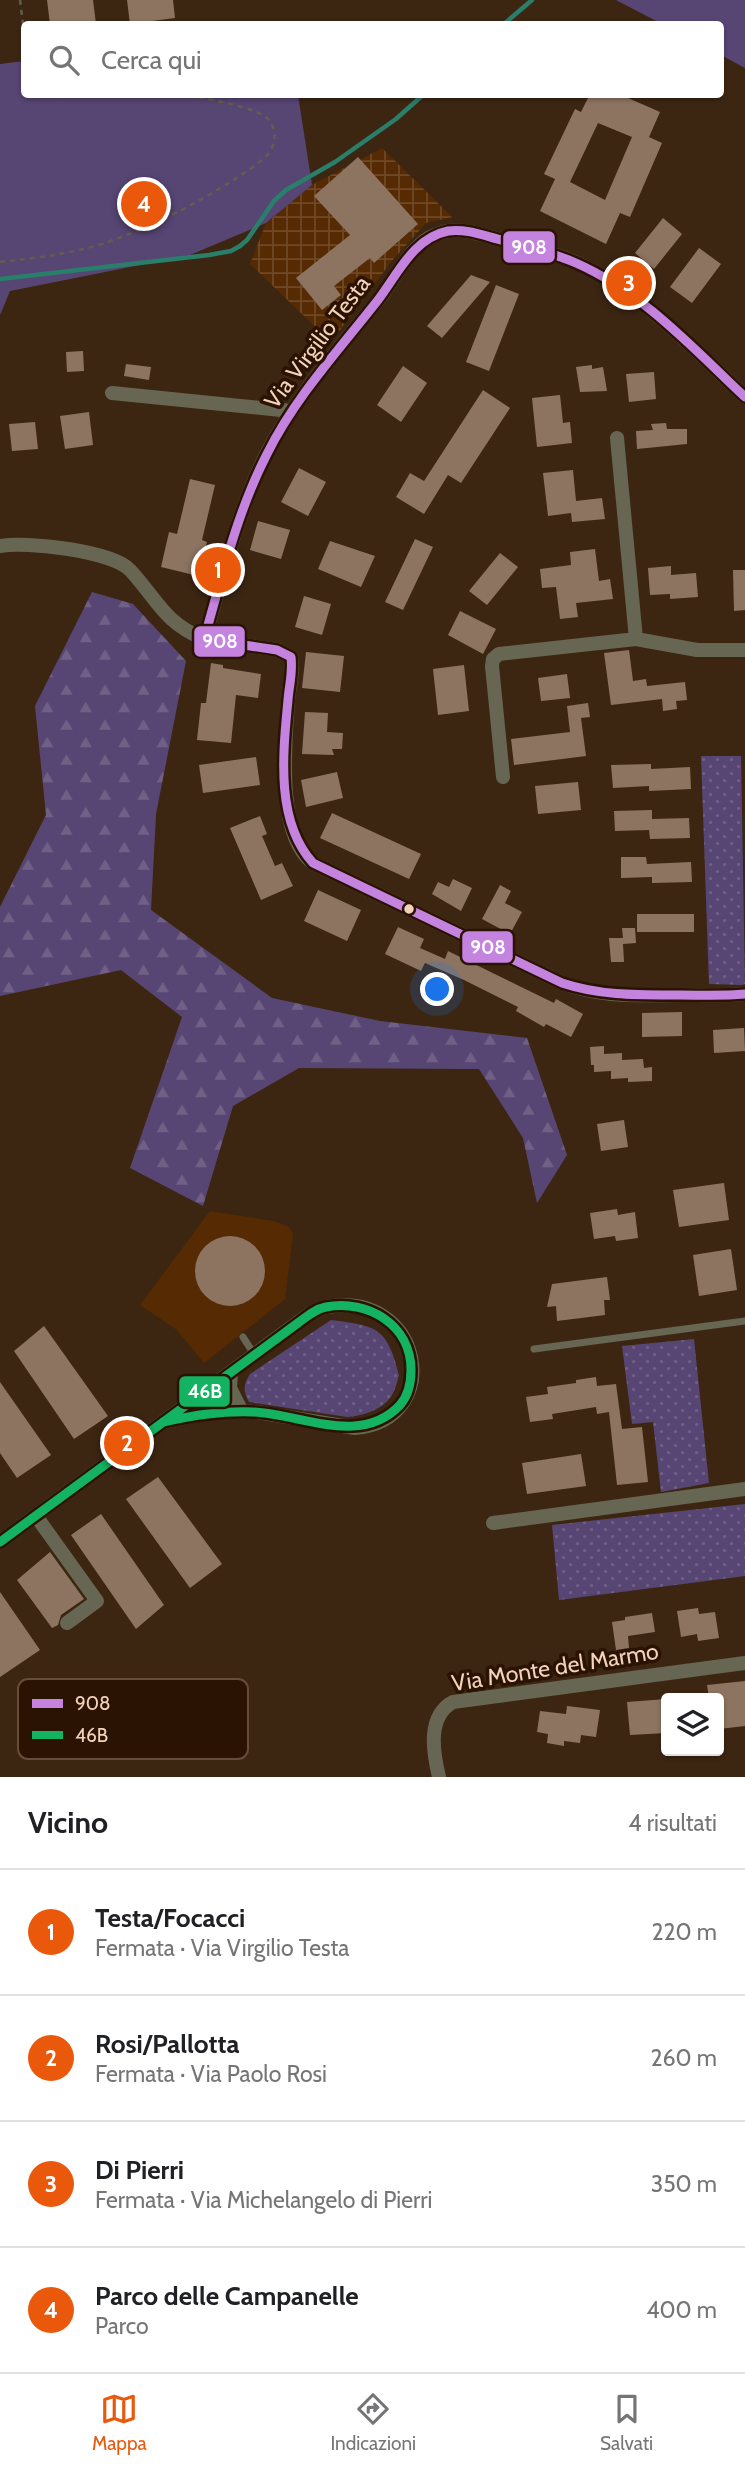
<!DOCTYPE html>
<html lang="it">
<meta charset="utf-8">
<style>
:root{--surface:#fff;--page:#f2f2f2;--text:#202124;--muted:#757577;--line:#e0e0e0;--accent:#ea580c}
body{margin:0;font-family:Cabin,sans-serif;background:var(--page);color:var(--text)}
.controls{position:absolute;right:21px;bottom:21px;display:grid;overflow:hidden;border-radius:7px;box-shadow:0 2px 5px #0004}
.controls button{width:63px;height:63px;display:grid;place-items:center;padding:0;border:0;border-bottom:2px solid var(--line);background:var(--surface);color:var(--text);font:35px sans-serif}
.you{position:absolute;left:438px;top:990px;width:24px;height:24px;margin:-18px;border:5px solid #fff;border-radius:50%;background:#1a73e8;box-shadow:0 0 0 10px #1a73e833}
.badge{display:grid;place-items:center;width:46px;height:46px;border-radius:50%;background:var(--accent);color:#fff;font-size:23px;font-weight:700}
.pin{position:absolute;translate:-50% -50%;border:4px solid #fff;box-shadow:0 2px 7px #0006}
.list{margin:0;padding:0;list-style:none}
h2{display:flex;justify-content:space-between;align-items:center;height:91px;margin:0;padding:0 28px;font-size:30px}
h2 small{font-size:23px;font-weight:400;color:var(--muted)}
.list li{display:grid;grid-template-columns:46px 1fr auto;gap:21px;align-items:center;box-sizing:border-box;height:126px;padding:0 28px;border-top:2px solid var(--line)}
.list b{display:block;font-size:26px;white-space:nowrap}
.list p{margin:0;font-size:23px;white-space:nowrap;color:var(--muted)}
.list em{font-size:23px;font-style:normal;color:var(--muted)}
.icon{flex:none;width:38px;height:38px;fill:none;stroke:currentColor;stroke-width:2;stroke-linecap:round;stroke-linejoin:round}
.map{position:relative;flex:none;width:745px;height:1777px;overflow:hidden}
.search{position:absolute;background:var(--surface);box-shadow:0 2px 5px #0004;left:21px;right:21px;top:21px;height:77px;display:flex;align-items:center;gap:18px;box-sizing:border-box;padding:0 24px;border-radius:7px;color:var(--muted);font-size:26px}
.sheet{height:595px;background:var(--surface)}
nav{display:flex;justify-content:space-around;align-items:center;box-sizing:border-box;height:98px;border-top:2px solid var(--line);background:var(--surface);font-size:19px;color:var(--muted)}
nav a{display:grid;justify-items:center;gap:4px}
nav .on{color:var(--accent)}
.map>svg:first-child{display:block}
</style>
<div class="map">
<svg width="745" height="1777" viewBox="0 0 745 1777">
<defs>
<pattern id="industrial-grid" width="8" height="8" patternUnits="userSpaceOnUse" patternTransform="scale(1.75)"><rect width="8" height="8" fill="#562a03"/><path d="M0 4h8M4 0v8" fill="none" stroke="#6f4826"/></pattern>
<pattern id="grass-dots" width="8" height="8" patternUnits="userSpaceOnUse" patternTransform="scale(1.75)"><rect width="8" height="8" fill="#574674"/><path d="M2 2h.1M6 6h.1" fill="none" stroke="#706086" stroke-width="1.8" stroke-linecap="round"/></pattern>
<pattern id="forest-firs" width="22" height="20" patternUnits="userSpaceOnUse" patternTransform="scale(1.75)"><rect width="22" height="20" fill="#574674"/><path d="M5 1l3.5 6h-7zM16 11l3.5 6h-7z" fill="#706086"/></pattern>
</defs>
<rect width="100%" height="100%" fill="#3c2612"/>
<path fill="#562a03" d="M 210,1211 L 274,1221 L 289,1227 L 293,1233 L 285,1299 L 204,1363 L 177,1330 L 140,1305 Z"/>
<path fill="url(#industrial-grid)" d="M 382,148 L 452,217 L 426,223 L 391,262 L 331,342 L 250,264 L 266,223 L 312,185 Z"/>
<path fill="url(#grass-dots)" d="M 701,756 L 741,756 L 745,984 L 742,985 L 709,984 Z
M 331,1320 C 377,1326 387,1327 399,1375 C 397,1382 395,1392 390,1398 C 381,1410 362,1416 347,1417 L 249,1402 C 243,1391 243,1385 250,1374 Z
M 694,1339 L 709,1483 L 661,1492 L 653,1422 L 632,1424 L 622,1346 Z
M 745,1504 L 745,1576 L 559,1600 L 552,1525 Z"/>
<path fill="url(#forest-firs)" d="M 92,592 L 133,604 L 186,661 L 156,814 L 151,910 L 272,998 L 380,1021 L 527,1038 L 567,1155 L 537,1203 L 523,1138 L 479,1069 L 299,1068 L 233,1106 L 203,1206 L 130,1168 L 182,1017 L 121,970 L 0,996 L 0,907 L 46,815 L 35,706 Z"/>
<path fill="#574674" d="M 616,0 L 745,0 L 745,68 L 721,55 L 720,24 L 662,24 Z
M 24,61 L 24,94 L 298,95 L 312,185 L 266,223 L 190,255 L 10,291 L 0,315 L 0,64 Z"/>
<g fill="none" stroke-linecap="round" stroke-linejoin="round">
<path stroke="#297f6a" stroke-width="4.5" d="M 504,24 L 532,0
M 0,279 L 209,255 L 231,251 L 240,246 L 247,240 L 274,201 L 286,190 L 335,162 L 396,119 L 424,94"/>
</g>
<path fill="#8d7461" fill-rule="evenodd" d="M 47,0 L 93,0 L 96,24 L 50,24 Z
M 127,0 L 173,0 L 175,18 L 130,24 Z
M 590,94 L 619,94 L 660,112 L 649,137 L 662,143 L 630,217 L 620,213 L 606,244 L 540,211 L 555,179 L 544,174 L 575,109 L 581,112 ZM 598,123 L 632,137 L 605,200 L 570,182 Z
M 358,157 L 418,224 L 374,263 L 370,258 L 334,286 L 341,295 L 322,310 L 296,278 L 350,235 L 314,196 Z
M 663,218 L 682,234 L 654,269 L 635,253 Z
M 699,248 L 721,264 L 692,303 L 670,287 Z
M 471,275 L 490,282 L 442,338 L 427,326 Z
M 496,285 L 519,294 L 489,371 L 466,362 Z
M 83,351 L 84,371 L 67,372 L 66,352 Z
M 126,364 L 151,367 L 149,380 L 124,376 Z
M 592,365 L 592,369 L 603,367 L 607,391 L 580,392 L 576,367 Z
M 403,366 L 427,383 L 401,422 L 377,405 Z
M 654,372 L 656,399 L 629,402 L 626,374 Z
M 483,390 L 510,408 L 461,483 L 448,475 L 424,514 L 396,497 L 410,473 L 424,481 Z
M 560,395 L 563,423 L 570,422 L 572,443 L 537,447 L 532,398 Z
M 89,412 L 93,445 L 65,449 L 60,416 Z
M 35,422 L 38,449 L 12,451 L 9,424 Z
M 666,423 L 667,429 L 687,429 L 687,444 L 637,449 L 636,431 L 653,430 L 651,424 Z
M 299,468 L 326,482 L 308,516 L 281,502 Z
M 573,470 L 576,501 L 602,498 L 605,519 L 572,522 L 571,513 L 548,516 L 543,473 Z
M 190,479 L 215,485 L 202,540 L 207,542 L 198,576 L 161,567 L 169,532 L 177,534 Z
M 258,521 L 290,530 L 281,559 L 250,550 Z
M 415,539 L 433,547 L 403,610 L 385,602 Z
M 330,541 L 375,556 L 361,587 L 318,569 Z
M 595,549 L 599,581 L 610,579 L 613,599 L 576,603 L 578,617 L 560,619 L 556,587 L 542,588 L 540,569 L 571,565 L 570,552 Z
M 500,553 L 518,567 L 487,605 L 469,591 Z
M 671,566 L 671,575 L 696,573 L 698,597 L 670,599 L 670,594 L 650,595 L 648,568 Z
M 733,570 L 745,570 L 745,610 L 734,611 Z
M 304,596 L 331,604 L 322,635 L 295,627 Z
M 460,611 L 496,629 L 483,654 L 448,635 Z
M 629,650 L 633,681 L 646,679 L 647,686 L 685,682 L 687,700 L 676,701 L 677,709 L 663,711 L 662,699 L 611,705 L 604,653 Z
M 306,652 L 344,656 L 340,692 L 302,688 Z
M 211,663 L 223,665 L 223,668 L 261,674 L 258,698 L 236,695 L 231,743 L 197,740 L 201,703 L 206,703 Z
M 464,665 L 469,711 L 438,715 L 433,669 Z
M 567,674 L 570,698 L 541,701 L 538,678 Z
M 588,703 L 590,717 L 581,718 L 586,756 L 514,765 L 511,739 L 570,732 L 567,706 Z
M 305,712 L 328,713 L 327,732 L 343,733 L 342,749 L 332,749 L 334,755 L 302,754 Z
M 256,757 L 260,785 L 203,793 L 199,765 Z
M 651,764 L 651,769 L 690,767 L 691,789 L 649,791 L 649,786 L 613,788 L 611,765 Z
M 337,772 L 343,798 L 306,807 L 301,780 Z
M 578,782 L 581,810 L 538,814 L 535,786 Z
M 652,810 L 652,819 L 689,818 L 690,838 L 650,839 L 649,830 L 615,831 L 614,811 Z
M 332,813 L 421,854 L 409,879 L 320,838 Z
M 260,816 L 267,834 L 262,836 L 275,866 L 282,863 L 293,886 L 261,900 L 230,828 Z
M 621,857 L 646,857 L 647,864 L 691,862 L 692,882 L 652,883 L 652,877 L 621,878 Z
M 453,879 L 472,888 L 461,911 L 432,894 L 438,882 L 449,887 Z
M 500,885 L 511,891 L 505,903 L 522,912 L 510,934 L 482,919 Z
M 318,890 L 361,910 L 347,941 L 304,921 Z
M 637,914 L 694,914 L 694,932 L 637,932 Z
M 398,927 L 424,939 L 420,948 L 445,959 L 448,951 L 554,1003 L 556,999 L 583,1014 L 571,1037 L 546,1024 L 544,1027 L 516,1011 L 518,1007 L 464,980 L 425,963 L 421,971 L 385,954 Z
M 622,928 L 635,928 L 636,943 L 623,944 L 624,962 L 611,962 L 609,938 L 623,938 Z
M 682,1012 L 682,1036 L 642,1037 L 642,1013 Z
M 744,1028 L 745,1051 L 714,1053 L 713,1030 Z
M 604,1046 L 604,1054 L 622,1053 L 622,1060 L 643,1059 L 644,1068 L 652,1067 L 652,1081 L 628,1082 L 628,1078 L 611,1079 L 611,1071 L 594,1072 L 594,1065 L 591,1065 L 590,1047 Z
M 624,1120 L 628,1147 L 601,1151 L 597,1124 Z
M 724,1183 L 729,1220 L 679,1227 L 673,1190 Z
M 617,1209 L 618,1215 L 635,1212 L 638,1238 L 616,1241 L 615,1236 L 594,1239 L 590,1213 Z
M195 1271a35 35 0 1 1 70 0a35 35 0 1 1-70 0Z
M 731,1249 L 737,1290 L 699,1296 L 693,1255 Z
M 607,1277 L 610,1300 L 604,1300 L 605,1315 L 557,1321 L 556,1306 L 547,1307 L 552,1284 Z
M 44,1326 L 108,1416 L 74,1439 L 14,1351 Z
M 596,1377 L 597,1386 L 616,1384 L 622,1429 L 642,1427 L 648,1482 L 617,1485 L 609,1412 L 597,1414 L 596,1407 L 552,1414 L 553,1419 L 530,1422 L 526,1397 L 548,1394 L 547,1387 L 576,1383 L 576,1380 Z
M 0,1382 L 51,1455 L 17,1478 L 0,1453 Z
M 581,1454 L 586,1486 L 527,1494 L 522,1463 Z
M 158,1477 L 222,1564 L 190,1588 L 126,1499 Z
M 101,1514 L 164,1605 L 136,1629 L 71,1535 Z
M 50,1552 L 84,1599 L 61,1615 L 58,1625 L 52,1628 L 17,1580 Z
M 0,1592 L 40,1650 L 0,1677 Z
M 698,1608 L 699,1614 L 715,1612 L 719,1638 L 698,1641 L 697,1634 L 681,1637 L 677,1611 Z
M 652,1613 L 655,1632 L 628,1636 L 629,1648 L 616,1650 L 612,1622 L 625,1620 L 625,1617 Z
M 745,1681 L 745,1726 L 719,1729 L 719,1698 L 709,1698 L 707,1685 Z
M 666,1699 L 666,1733 L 630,1735 L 627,1702 Z
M 567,1706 L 600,1710 L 596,1737 L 581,1735 L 580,1743 L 564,1741 L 564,1746 L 547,1743 L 548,1734 L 537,1732 L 540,1711 L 566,1714 Z"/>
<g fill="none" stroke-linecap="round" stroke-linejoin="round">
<path stroke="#645d4d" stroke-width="2.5" stroke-dasharray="5 5" stroke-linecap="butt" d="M 20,0 L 24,32
M 45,94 L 57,97 L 80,94
M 0,262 C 36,258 70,254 105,243 C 151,227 197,204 238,177 C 248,170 260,163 268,154 C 276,145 277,130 269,120 C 259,107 201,98 183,94"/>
<path stroke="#676653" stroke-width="7" d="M 243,1337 L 254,1354
M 534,1349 L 745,1321
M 184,1380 L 197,1396"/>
<path stroke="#676653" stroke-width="14" d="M 112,393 L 291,411
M 745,397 C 696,351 646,297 585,267 C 560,254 532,248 505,241 C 487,237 466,228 448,231 C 412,237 399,274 379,299 C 339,349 296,396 267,453 C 237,511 223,577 204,639 L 277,650 L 291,657 C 294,671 289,687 288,701 C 285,742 276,836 313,863 L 562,983 C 603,998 636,995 680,995 C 701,995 723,996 745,994
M 617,438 L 636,639
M 0,546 C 27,541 112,551 130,570 C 157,599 164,623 204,639
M 503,777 L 492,666 L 493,659 L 499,654 L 636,639 L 697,650 L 745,650
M 231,1372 L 230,1388 L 242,1412
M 36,1516 L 97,1601 L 67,1623
M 493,1523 L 745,1489
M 0,1542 L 289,1329 C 300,1321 313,1310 327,1307 C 423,1289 446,1420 355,1428 L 257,1412 L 217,1411 L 163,1422
M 439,1777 C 433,1752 427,1716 453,1702 L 745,1663"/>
<defs>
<path id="bus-1" d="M 745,397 C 693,348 642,292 576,263 C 553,253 529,247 505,241 C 487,237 467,228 448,231 C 413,238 398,274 378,300 C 339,350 296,396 267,454 C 237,512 222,577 204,639 L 277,650 L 291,657 C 293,672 289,686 288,700 C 283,753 275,821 313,863 L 562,983 C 601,996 639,995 680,995 C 702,995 723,996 745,994"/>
<path id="bus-2" d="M 0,1542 L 298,1323 C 306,1317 315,1309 326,1307 C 368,1299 411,1325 411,1370 C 411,1382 408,1396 400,1405 C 361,1447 301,1414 253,1412 C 220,1411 195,1415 163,1422"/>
</defs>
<use href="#bus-1" stroke="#2a1302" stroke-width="14"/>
<use href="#bus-2" stroke="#2a1302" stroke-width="14"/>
<use href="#bus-1" stroke="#c483df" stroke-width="9"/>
<use href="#bus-2" stroke="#13b361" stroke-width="9"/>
</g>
<circle fill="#f3d2bc" stroke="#2a1302" stroke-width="2.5" cx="409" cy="909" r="6"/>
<g text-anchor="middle" stroke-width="7" stroke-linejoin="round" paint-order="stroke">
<g font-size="23" fill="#f3d2bc" stroke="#2a1302">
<text transform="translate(317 342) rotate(-53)" y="8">Via Virgilio Testa</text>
<text transform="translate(555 1667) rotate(-9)" y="8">Via Monte del Marmo</text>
</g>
</g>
<rect x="18" y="1679" width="230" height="80" rx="10" fill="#2a1302" stroke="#664c3a" stroke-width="2"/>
<rect x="32" y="1699" width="31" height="9" fill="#c483df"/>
<rect x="32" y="1731" width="31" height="8" fill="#13b361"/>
<g font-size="19" fill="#f3d2bc">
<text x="75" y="1710">908</text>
<text x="75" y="1742">46B</text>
</g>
<g stroke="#2a1302" stroke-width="2.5">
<rect x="502" y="230" width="54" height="34" rx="7" fill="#c483df"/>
<rect x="193" y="625" width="53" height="33" rx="7" fill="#c483df"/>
<rect x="461" y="930" width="53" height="34" rx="7" fill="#c483df"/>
<rect x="178" y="1375" width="53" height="33" rx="7" fill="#13b361"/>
</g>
<g font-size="19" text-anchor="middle" font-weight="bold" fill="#fff">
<text x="529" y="254">908</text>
<text x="220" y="648">908</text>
<text x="488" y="954">908</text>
<text x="205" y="1398">46B</text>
</g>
</svg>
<div class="controls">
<button><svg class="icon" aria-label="layers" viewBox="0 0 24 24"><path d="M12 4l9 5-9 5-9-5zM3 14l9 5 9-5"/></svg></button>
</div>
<div class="you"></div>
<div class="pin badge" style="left:218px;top:570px">1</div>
<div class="pin badge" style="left:127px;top:1443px">2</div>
<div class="pin badge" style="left:629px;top:283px">3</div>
<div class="pin badge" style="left:144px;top:204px">4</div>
<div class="search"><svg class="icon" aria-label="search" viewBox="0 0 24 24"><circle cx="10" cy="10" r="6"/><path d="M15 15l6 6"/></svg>Cerca qui</div>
</div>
<section class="sheet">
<h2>Vicino<small>4 risultati</small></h2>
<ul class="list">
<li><span class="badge">1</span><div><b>Testa/Focacci</b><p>Fermata · Via Virgilio Testa</p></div><em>220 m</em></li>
<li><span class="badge">2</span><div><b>Rosi/Pallotta</b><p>Fermata · Via Paolo Rosi</p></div><em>260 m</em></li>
<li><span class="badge">3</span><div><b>Di Pierri</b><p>Fermata · Via Michelangelo di Pierri</p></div><em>350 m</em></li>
<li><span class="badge">4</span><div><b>Parco delle Campanelle</b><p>Parco</p></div><em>400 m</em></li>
</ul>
</section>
<nav>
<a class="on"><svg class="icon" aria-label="map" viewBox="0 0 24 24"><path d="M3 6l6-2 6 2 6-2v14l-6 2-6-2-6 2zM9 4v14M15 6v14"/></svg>Mappa</a>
<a><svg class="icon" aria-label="directions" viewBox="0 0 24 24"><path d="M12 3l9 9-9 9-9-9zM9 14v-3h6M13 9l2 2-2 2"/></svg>Indicazioni</a>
<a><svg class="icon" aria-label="saved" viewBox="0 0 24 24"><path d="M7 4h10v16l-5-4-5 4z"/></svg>Salvati</a>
</nav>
